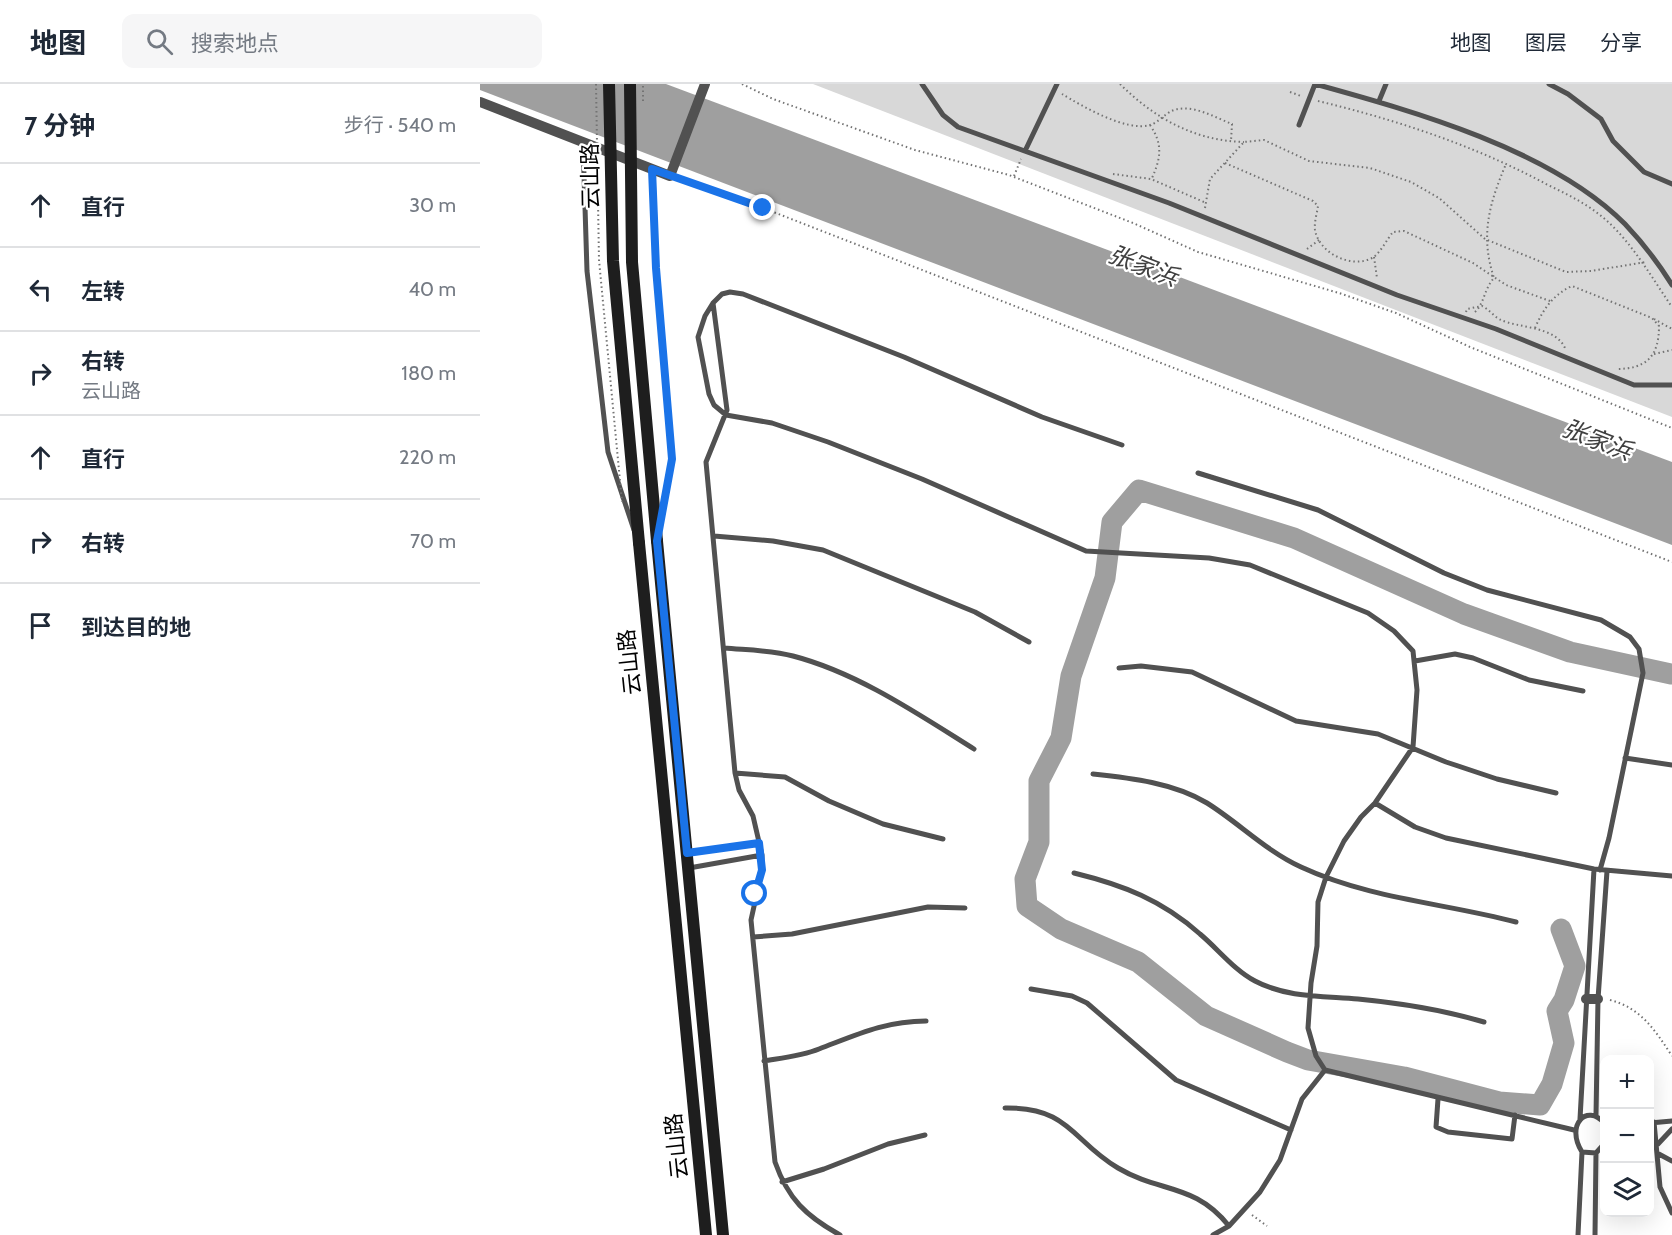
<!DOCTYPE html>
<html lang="zh">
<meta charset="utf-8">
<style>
:root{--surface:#fff;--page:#f6f6f7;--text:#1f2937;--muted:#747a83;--line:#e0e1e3}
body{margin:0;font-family:Cabin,"Noto Sans SC",sans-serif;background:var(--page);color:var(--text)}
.controls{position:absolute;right:18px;bottom:18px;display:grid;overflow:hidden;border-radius:12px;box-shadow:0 6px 24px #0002}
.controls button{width:54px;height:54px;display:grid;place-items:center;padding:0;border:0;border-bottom:2px solid var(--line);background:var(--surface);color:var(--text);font:30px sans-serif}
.stop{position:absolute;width:18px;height:18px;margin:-14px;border:4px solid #1a73e8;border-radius:50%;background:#fff}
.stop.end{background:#1a73e8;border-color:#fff;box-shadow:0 2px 6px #0008}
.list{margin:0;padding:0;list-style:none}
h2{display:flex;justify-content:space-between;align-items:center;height:78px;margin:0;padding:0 24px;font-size:26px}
h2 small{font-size:20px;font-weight:400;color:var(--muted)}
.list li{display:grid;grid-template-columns:39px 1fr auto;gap:18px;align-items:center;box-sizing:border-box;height:84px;padding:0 24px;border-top:2px solid var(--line)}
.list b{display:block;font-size:22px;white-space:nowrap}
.list p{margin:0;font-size:20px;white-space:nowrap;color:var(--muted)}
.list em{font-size:20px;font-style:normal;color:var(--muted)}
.icon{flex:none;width:33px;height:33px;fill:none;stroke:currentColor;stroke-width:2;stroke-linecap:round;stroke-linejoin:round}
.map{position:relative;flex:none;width:1192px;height:1151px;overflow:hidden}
header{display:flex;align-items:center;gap:36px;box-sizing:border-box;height:84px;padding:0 30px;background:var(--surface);border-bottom:2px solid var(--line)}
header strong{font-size:28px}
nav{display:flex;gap:33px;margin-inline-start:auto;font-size:21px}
.search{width:420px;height:54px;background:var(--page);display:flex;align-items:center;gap:15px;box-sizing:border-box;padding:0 21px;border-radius:12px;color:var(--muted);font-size:22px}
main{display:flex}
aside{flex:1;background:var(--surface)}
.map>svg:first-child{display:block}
</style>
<header>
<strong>地图</strong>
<div class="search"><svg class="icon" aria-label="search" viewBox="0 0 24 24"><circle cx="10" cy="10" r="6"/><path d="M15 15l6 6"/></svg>搜索地点</div>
<nav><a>地图</a><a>图层</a><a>分享</a></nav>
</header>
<main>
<aside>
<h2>7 分钟<small>步行 · 540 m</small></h2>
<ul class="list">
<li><svg class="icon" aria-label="ahead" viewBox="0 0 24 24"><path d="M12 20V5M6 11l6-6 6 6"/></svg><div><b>直行</b></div><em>30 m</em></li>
<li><svg class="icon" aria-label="left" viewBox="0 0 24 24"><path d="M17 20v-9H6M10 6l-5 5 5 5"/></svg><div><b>左转</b></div><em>40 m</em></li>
<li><svg class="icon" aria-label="right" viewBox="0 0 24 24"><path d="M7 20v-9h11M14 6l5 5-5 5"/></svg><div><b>右转</b><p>云山路</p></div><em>180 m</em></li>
<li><svg class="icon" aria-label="ahead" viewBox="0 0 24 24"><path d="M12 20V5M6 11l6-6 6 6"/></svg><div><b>直行</b></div><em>220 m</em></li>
<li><svg class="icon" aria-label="right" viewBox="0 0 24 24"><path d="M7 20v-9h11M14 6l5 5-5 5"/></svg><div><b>右转</b></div><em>70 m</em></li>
<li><svg class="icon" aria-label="arrive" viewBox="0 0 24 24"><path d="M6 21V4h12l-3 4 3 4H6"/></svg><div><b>到达目的地</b></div></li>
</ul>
</aside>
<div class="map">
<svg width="1192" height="1151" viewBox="0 0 1192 1151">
<rect width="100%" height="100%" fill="#fff"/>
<path fill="#d8d8d8" d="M 333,0 L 1192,0 L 1192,333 Z"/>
<path fill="#9f9f9f" d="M 0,0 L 186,0 L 1192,378 L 1192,461 L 0,6 Z"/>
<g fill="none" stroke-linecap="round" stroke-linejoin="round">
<path stroke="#9f9f9f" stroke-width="21" d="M 1081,845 L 1095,882 L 1084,916 L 1077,927 L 1084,959 L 1072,1000 L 1060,1021 L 1019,1018 L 924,993 L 828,976 L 807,968 L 726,932 L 658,878 L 581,845 L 547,822 L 545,795 L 559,758 L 559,697 L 581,654 L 591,592 L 625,494 L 632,438 L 659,406 L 814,454 L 984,530 L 1090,568 L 1191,590"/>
<path stroke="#737373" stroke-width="2" stroke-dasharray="1.5 3" stroke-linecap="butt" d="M 262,0 L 293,15 L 435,66 L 529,91 L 653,139 L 718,168 L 859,209 L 916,229 L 990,263 L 1192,344
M 640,0 C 674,34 715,57 764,58
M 810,8 L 821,12
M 582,10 C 602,22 646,48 670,41 C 678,39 685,29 694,26 C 713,20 734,33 752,40 L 751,57
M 838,17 C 917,36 996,62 1068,101 C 1089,111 1109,121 1126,136 C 1153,160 1172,194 1192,223
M 670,41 C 683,60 681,74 672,94
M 745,79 L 833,117 L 838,122 C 837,129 834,139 835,146 C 839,169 871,185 892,174 C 900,170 907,155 913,148 L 924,147 L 993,179 L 1026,201 L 1070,217
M 633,90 L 671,95 L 724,118
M 534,92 L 541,75
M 201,96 L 283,124 L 1192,478
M 725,124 L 730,95 L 764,58 L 784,56 L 829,77 L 890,84 L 931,98 L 959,114 L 1005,155 L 1086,188 L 1111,187 L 1166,178
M 827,165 L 839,156
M 894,173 L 897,194
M 986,228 L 987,225 L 1002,222 C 1009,225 1014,233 1021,236 C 1038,244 1075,242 1085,264
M 995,228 C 1005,218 1004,205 1014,194 C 1000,152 1009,120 1026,80
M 1174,235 L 1192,245
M 1055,244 C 1063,225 1074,210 1092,202 L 1172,234 L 1179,242 C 1179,273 1166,285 1136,285
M 1174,270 L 1192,266
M 1130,916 C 1161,924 1175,946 1192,972
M 772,1131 L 787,1142"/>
<path stroke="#515151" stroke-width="5" d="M 442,0 L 463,31 L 478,43 L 689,119 L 917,211 L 1016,245 L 1154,301 L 1192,301
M 835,0 C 933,27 1072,66 1145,140 C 1162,158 1179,180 1192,201
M 1069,0 L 1088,10 L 1121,35 L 1133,57 L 1164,88 L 1192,100
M 899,17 L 906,0
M 819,41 L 835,0
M 103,59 L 107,187 L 128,368 L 154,446
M 545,67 L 577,0
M 173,86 L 176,184 L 192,375 L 180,444
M 233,219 L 247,326 L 226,378 L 255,689 L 259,706 L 273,732 L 282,771 L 282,786 L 271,836 L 295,1078 C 308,1115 326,1132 360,1151
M 642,361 L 562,333 L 424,273 L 263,210 L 250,208 L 242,210 L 233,219 L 225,232 L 218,253 L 229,310 L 234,321 L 246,331 L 292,339 L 348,358 L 442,395 L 606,467 L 729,474 L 770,481 L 888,529 L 914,547 L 933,567 L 937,606 L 933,663 L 895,719 L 881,733 L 864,757 L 846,793 L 838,818 L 837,862 L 831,899 L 828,944 L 836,972 L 845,986 L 1094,1046
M 718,389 L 838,426 L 964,489 L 1007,506 L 1121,536 L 1150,553 L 1159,565 L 1163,589 L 1129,754 L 1120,786
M 234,452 L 293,457 L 343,466 L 495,528 L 549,558
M 244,564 C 266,566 291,566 313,572 C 378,589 438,630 494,665
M 935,577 L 975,570 L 993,574 L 1049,596 L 1103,607
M 639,584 L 661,582 L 712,588 L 816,637 L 898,650 L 966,678 L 1017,695 L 1076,709
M 1145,674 L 1192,681
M 255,689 L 305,693 L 349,717 L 403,740 L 463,755
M 613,690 C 651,694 694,699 727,719 C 759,739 786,767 821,783 C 890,815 964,819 1036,838
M 895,719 L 935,743 L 966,754 L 1114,785 L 1192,792
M 207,769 L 279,759
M 209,784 L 282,771
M 594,789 C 643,801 682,816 720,850 C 738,865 754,886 775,897 C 807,914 844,912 878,915 C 921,919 963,926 1004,938
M 273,853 L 312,850 L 448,823 L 485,824
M 551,905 L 592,912 L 607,919 L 696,996 L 811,1046
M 284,977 C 302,974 322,972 339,965 C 376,951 405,937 446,937
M 958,1015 L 956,1043 L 968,1048 L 1032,1055 L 1035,1031
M 525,1024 C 590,1023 592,1057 638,1084 C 680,1109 715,1099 749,1142
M 1116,1032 L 1118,915 L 1127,787
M 1100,1035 L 1114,785
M 1174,1038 L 1180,1103 L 1192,1129
M 1170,1039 L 1192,1037
M 1178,1060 L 1192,1045
M 1116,1069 L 1102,1068 C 1085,1041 1107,1019 1124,1039
M 1177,1069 L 1192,1077
M 302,1098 L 344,1085 L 408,1060 L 445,1051
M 733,1151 L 749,1142 L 780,1108 L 800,1076 L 822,1015 L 845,986
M 1098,1151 L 1102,1068
M 1115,1151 L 1116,1069 L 1124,1060"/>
<path stroke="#515151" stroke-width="10" d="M 0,18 L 190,92 L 225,0
M 1106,915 L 1118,915"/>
<path stroke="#1e1e1e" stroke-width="12" d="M 177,457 L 243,1151
M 159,459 L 226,1151"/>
<path stroke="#737373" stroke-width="2" stroke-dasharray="1.5 3" stroke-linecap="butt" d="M 116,0 L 119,176 L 142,418
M 163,17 L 163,0"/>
<path stroke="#1e1e1e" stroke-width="12" d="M 129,0 L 133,177 L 159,459
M 150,0 L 152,178 L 177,457"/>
</g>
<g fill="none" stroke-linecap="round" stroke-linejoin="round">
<path stroke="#1a73e8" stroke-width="8" d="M 275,810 L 282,786 L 279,759 L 207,769 L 177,457 L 192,375 L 176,184 L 172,85 L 283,124"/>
</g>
<g text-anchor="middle" stroke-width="4.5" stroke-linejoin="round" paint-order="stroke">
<g font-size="22" fill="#000" stroke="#fff">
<text transform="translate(110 92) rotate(-91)" y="8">云山路</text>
<text transform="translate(149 578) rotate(-96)" y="8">云山路</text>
<text transform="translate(196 1062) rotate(-96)" y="8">云山路</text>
</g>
<g font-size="24" font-style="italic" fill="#404040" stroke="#fff">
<text transform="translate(663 182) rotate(21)" y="8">张家浜</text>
<text transform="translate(1117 356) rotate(21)" y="8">张家浜</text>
</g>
</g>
</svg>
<div class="controls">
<button>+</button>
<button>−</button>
<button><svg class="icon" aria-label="layers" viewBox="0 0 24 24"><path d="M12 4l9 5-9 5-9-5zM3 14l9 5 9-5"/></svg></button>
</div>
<div class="stop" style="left:275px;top:810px"></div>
<div class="stop end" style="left:283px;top:124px"></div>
</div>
</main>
